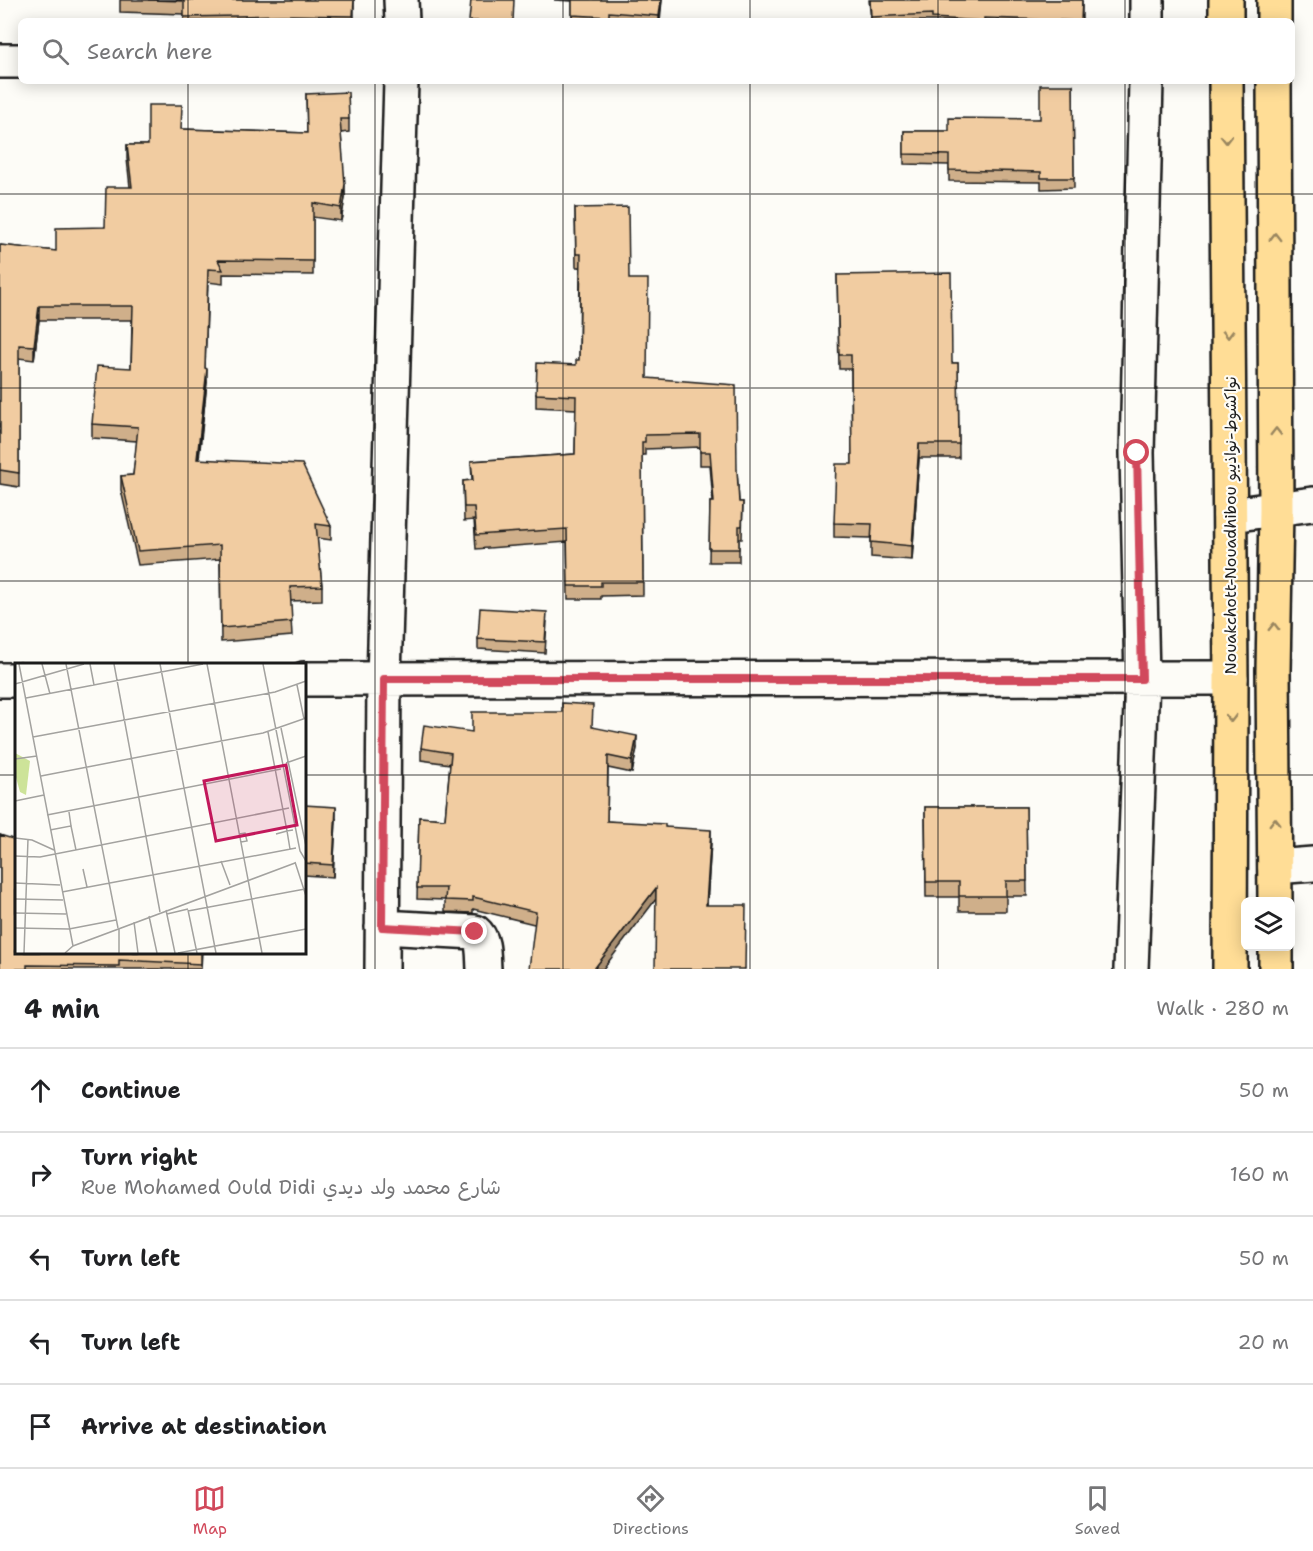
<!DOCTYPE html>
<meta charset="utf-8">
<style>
:root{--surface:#fff;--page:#f2f2f2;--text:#202124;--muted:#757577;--line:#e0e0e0;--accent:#d1495b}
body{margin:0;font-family:"Shantell Sans","Playpen Sans Arabic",sans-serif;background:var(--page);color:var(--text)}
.controls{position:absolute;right:18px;bottom:18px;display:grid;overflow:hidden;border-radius:9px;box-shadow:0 3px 15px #0003}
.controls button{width:54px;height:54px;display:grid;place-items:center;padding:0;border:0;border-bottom:2px solid var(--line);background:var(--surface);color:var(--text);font:30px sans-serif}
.stop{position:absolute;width:18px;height:18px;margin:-14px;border:4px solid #d1495b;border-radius:50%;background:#fff}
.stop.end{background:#d1495b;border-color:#fff;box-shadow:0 2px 6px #0008}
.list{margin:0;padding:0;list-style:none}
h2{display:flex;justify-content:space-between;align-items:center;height:78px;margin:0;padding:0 24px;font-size:26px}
h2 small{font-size:20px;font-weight:400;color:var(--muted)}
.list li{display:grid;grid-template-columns:39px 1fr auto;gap:18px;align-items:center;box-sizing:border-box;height:84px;padding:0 24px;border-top:2px solid var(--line)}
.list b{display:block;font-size:22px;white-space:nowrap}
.list p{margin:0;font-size:20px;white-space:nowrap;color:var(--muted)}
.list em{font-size:20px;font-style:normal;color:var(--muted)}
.icon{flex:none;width:33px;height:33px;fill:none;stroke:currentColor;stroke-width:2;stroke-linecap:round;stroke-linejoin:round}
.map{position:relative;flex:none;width:1313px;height:969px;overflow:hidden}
.search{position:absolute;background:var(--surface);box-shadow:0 3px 15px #0003;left:18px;right:18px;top:18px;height:66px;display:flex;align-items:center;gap:15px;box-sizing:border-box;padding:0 21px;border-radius:9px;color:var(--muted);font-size:22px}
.sheet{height:498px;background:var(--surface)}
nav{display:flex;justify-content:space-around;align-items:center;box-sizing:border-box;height:84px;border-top:2px solid var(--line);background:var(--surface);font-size:16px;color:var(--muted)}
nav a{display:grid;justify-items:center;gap:3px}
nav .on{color:var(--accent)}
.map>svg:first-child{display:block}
</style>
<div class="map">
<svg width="1313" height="969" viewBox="0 0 1313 969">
<rect width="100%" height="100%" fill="#fdfcf7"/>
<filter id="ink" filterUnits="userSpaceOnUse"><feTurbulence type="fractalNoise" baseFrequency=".0167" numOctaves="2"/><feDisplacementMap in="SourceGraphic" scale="12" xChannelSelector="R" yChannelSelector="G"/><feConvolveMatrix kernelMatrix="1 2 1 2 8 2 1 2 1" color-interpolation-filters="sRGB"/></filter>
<g filter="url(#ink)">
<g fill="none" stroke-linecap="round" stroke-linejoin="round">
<defs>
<path id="minor" d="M 401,0 L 402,21
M 1147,0 L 1147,21
M 0,61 L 21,61
M 1230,515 L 1313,504
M 304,679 L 1231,678
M 0,680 L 16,680
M 1275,867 L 1313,864
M 382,927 L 475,932 C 485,940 483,957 484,969
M 382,969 L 384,679 L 401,81
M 1131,969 L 1142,679 L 1137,453 L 1146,81"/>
<path id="trunk" d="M 1274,0 L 1274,21
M 1226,21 L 1226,0
M 1226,81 L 1231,678 L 1230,969
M 1274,81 L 1276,510 L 1273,670 L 1275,902
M 1276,946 L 1276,969"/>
</defs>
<use href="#minor" stroke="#1c1c1c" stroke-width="38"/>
<use href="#trunk" stroke="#1c1c1c" stroke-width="38"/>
<use href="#minor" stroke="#fdfcf7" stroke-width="33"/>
<use href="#trunk" stroke="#ffdd96" stroke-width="33"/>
</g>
<path fill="#cfaf8a" stroke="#1c1c1c" stroke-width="1.5" d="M 120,0 L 354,0 L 354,21 L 184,21 L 184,14 L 120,12 Z
M 554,0 L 662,0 L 660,21 L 572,21 L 572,1 Z
M 869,0 L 1082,0 L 1082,21 L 871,21 Z
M 1073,85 L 1074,188 L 1041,189 L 1041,182 L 949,181 L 949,165 L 904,164 L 904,131 L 949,131 L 1040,119 Z
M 306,94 L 349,119 L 349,132 L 341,133 L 345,198 L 341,221 L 313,217 L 313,275 L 223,274 L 223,284 L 208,282 L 205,368 L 207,382 L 199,459 L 331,526 L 331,540 L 317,538 L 322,586 L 322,600 L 290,601 L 292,636 L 221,642 L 220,559 L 138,565 L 121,490 L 121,476 L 133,475 L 137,441 L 92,438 L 92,424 L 131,368 L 132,320 L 39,320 L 34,360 L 19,358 L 19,487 L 0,484 L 0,245 L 56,251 L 105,227 L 130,187 L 127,159 L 127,145 L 148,145 L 181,129 L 307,133 Z
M 575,208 L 629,279 L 647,378 L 737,470 L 739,502 L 743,502 L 742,539 L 739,539 L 739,562 L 709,562 L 710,502 L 713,502 L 710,465 L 700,465 L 700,447 L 645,449 L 645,455 L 642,455 L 643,595 L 601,596 L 601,599 L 568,599 L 567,542 L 476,549 L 474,520 L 464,521 L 463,481 L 472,480 L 471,461 L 575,454 L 576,409 L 536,407 L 536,394 L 576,365 L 579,360 L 580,267 L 576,267 Z
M 837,275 L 952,363 L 958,363 L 959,458 L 919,458 L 912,560 L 871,557 L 871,538 L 834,537 L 834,523 L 852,464 L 851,369 L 839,369 Z
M 547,622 L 545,653 L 478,649 L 478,639 Z
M 593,727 L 637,748 L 632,773 L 608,768 L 607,821 L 665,827 L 711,841 L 707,905 L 745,969 L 656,900 L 534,924 L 473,909 L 473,913 L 445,912 L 445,900 L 417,899 L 419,817 L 445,819 L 450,764 L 421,760 L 421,748 L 472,732 Z
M 304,805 L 336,819 L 333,877 L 304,875 Z
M 925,807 L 1026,807 L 1027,896 L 1006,896 L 1006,911 L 959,911 L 959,897 L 926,897 Z
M 0,835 L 202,952 L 201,969 L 0,969 Z"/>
<path fill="#a98f71" stroke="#1c1c1c" stroke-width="1.5" d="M 661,0 L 662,0 L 659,21 L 659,16 Z
M 345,184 L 345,198 L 341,221 L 341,208 Z
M 39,306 L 39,320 L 34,360 L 34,346 Z
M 207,369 L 207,382 L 197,473 L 197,459 Z
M 919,444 L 919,458 L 912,560 L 912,546 Z
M 637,736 L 637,748 L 632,773 L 632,761 Z
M 336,807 L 336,819 L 333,877 L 333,865 Z
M 711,830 L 711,841 L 706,916 L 706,905 Z
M 656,888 L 656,899 L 603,969 L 594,969 Z"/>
<path fill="#f1cca1" stroke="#1c1c1c" stroke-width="1.5" d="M 148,0 L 354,0 L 353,16 L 282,15 L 184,17 L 184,1 Z
M 471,0 L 514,0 L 513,21 L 469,21 Z
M 572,0 L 661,0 L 659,16 L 609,12 L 609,17 L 572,15 Z
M 870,0 L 1082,0 L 1081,21 L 984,18 L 984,21 L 932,18 L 932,14 L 871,17 Z
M 1040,85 L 1073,85 L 1074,178 L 1041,178 L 1041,172 L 949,170 L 949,155 L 904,154 L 904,131 L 949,131 L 949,118 L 1040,119 Z
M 348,92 L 349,119 L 340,119 L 345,184 L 341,208 L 313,203 L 313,261 L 218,260 L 223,270 L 208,269 L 205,368 L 207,369 L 197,459 L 302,464 L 331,526 L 316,524 L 322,586 L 290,587 L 292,622 L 221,628 L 220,545 L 138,551 L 121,476 L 133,475 L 138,427 L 92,424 L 97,366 L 131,368 L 133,306 L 39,306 L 34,346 L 19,345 L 19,473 L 0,470 L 0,245 L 56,251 L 56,228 L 105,227 L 106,187 L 132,187 L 127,145 L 148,145 L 148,105 L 182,105 L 181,129 L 307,133 L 306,94 Z
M 628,207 L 629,279 L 648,279 L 647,378 L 736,385 L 737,470 L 739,502 L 743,502 L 742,526 L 739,526 L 739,549 L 709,549 L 710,502 L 714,502 L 710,452 L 700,452 L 700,434 L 645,435 L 645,442 L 642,442 L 643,582 L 601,582 L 601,586 L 568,586 L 567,529 L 476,535 L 474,507 L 464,507 L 463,481 L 473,480 L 471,461 L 575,454 L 576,396 L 536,394 L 537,363 L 576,365 L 576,360 L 579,360 L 581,254 L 576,254 L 575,208 Z
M 951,273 L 952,363 L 958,363 L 959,444 L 919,444 L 912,546 L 871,542 L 872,524 L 834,523 L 836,464 L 852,464 L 851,355 L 839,355 L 837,275 Z
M 480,608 L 547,612 L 545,642 L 478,639 Z
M 562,703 L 593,705 L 592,727 L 637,736 L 632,761 L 608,756 L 607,821 L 665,824 L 665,827 L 711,830 L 706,905 L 746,905 L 745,969 L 655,969 L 656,888 L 594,969 L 529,969 L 536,912 L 473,897 L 473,901 L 445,900 L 446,888 L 417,888 L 419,817 L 445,819 L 451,753 L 421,748 L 424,725 L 472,732 L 472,712 L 562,712 Z
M 304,805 L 336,807 L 333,865 L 304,863 Z
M 925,807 L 1026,807 L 1027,881 L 1006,881 L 1006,896 L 959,896 L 959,882 L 926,882 Z
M 0,835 L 16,840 L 16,952 L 201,952 L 201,964 L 119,960 L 119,966 L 27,965 L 27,969 L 0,969 Z"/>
<defs><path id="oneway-chevron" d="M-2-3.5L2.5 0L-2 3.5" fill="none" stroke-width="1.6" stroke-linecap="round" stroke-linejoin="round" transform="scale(1.5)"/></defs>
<g stroke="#99865f">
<use href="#oneway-chevron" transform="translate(1226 139) rotate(89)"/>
<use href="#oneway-chevron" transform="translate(1275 237) rotate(-90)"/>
<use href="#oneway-chevron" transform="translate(1228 334) rotate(89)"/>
<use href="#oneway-chevron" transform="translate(1276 432) rotate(-90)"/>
<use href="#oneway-chevron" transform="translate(1274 627) rotate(-89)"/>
<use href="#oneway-chevron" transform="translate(1231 718) rotate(90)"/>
<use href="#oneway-chevron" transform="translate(1275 822) rotate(-91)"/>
</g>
</g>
<g fill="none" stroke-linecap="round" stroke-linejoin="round" filter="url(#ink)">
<path stroke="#d1495b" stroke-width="8" d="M 475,932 L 382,927 L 384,679 L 1142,679 L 1137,453"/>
</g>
<path fill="none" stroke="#1c1c1c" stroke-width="1.5" stroke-opacity="0.55" d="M 188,0 L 188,21M 375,0 L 375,21M 563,0 L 563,21M 750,0 L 750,21M 938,0 L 938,21M 1125,0 L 1125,21M 188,81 L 188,664M 375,81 L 375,969M 563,81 L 563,969M 750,81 L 750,969M 938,81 L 938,969M 1125,81 L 1125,969M 0,194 L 1313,194M 0,388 L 1313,388M 0,581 L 1313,581M 0,775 L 16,775M 304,775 L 1313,775M 188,952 L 188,969"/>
<g text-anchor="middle" stroke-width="4.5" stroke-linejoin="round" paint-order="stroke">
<g font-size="16" fill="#1c1c1c" stroke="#fdfcf7">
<text transform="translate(1230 525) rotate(-90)" y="6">Nouakchott-Nouadhibou نواكشوط-نواذيبو</text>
</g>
</g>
<g transform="translate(15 663)">
<rect width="291" height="291" fill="#fdfcf7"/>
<path d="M 0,90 L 15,98 L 11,132 L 5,129 L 0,111 Z" fill="#cde399"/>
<path fill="none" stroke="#a3a29f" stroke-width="1.5" d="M 4,1 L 58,283M 27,1 L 35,31M 51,1 L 103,265M 75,1 L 79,22M 99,1 L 145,249M 145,1 L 201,290M 192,1 L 247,290M 248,1 L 285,188 L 291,198M 0,21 L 69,1M 282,22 L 289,56M 11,35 L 188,1M 266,65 L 291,183M 253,69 L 272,168 L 278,167M 18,74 L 260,29 L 291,18M 0,96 L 22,93M 271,100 L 291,93M 26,113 L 248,70 L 291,55M 0,138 L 29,132M 32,152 L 266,106M 56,163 L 61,187M 35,167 L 56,163 L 54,149M 224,171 L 230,170 L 232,178 L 226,179M 261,171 L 272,168 L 275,186M 0,175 L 17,177 L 39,187M 0,193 L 25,194 L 274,145M 206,198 L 215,222M 280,199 L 291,233M 68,206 L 72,224M 0,220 L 45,222M 47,229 L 281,185M 0,236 L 48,237M 151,247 L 160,290M 173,247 L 182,290M 173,248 L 290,226M 0,250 L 51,251M 152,251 L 173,246M 134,253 L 142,290M 119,259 L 123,290M 0,265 L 54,266 L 101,257M 104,265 L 104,290M 9,290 L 13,176M 50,290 L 58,283 L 280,200M 163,290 L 291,266"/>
<path fill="#c2185b" fill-opacity="0.15" stroke="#c2185b" stroke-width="3" d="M 271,102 L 282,162 L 201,178 L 189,118 Z"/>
<rect width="291" height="291" fill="none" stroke="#1c1c1c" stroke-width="3"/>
</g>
</svg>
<div class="controls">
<button><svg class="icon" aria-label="layers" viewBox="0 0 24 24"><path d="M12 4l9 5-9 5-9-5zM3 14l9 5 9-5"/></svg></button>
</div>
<div class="stop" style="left:1137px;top:453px"></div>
<div class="stop end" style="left:475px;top:932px"></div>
<div class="search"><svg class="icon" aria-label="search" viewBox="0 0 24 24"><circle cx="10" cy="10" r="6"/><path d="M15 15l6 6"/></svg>Search here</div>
</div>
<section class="sheet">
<h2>4 min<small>Walk · 280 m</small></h2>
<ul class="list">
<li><svg class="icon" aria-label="ahead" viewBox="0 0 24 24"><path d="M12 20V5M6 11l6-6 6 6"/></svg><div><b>Continue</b></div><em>50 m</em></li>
<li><svg class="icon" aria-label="right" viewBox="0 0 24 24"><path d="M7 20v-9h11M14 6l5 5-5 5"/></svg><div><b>Turn right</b><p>Rue Mohamed Ould Didi شارع محمد ولد ديدي</p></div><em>160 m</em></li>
<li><svg class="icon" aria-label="left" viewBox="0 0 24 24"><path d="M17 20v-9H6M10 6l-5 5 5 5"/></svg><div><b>Turn left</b></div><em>50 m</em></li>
<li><svg class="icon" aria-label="left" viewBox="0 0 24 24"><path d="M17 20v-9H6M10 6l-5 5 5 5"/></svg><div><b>Turn left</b></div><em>20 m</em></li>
<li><svg class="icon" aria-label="arrive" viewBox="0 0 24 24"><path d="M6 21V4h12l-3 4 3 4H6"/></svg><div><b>Arrive at destination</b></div></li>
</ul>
</section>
<nav>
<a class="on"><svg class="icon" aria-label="map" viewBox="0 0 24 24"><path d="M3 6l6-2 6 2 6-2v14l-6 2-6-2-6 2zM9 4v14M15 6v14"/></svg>Map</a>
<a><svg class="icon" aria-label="directions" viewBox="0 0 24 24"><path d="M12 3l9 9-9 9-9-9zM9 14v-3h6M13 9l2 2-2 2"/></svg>Directions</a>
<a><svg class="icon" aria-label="saved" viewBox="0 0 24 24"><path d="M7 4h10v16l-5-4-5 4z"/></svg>Saved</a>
</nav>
